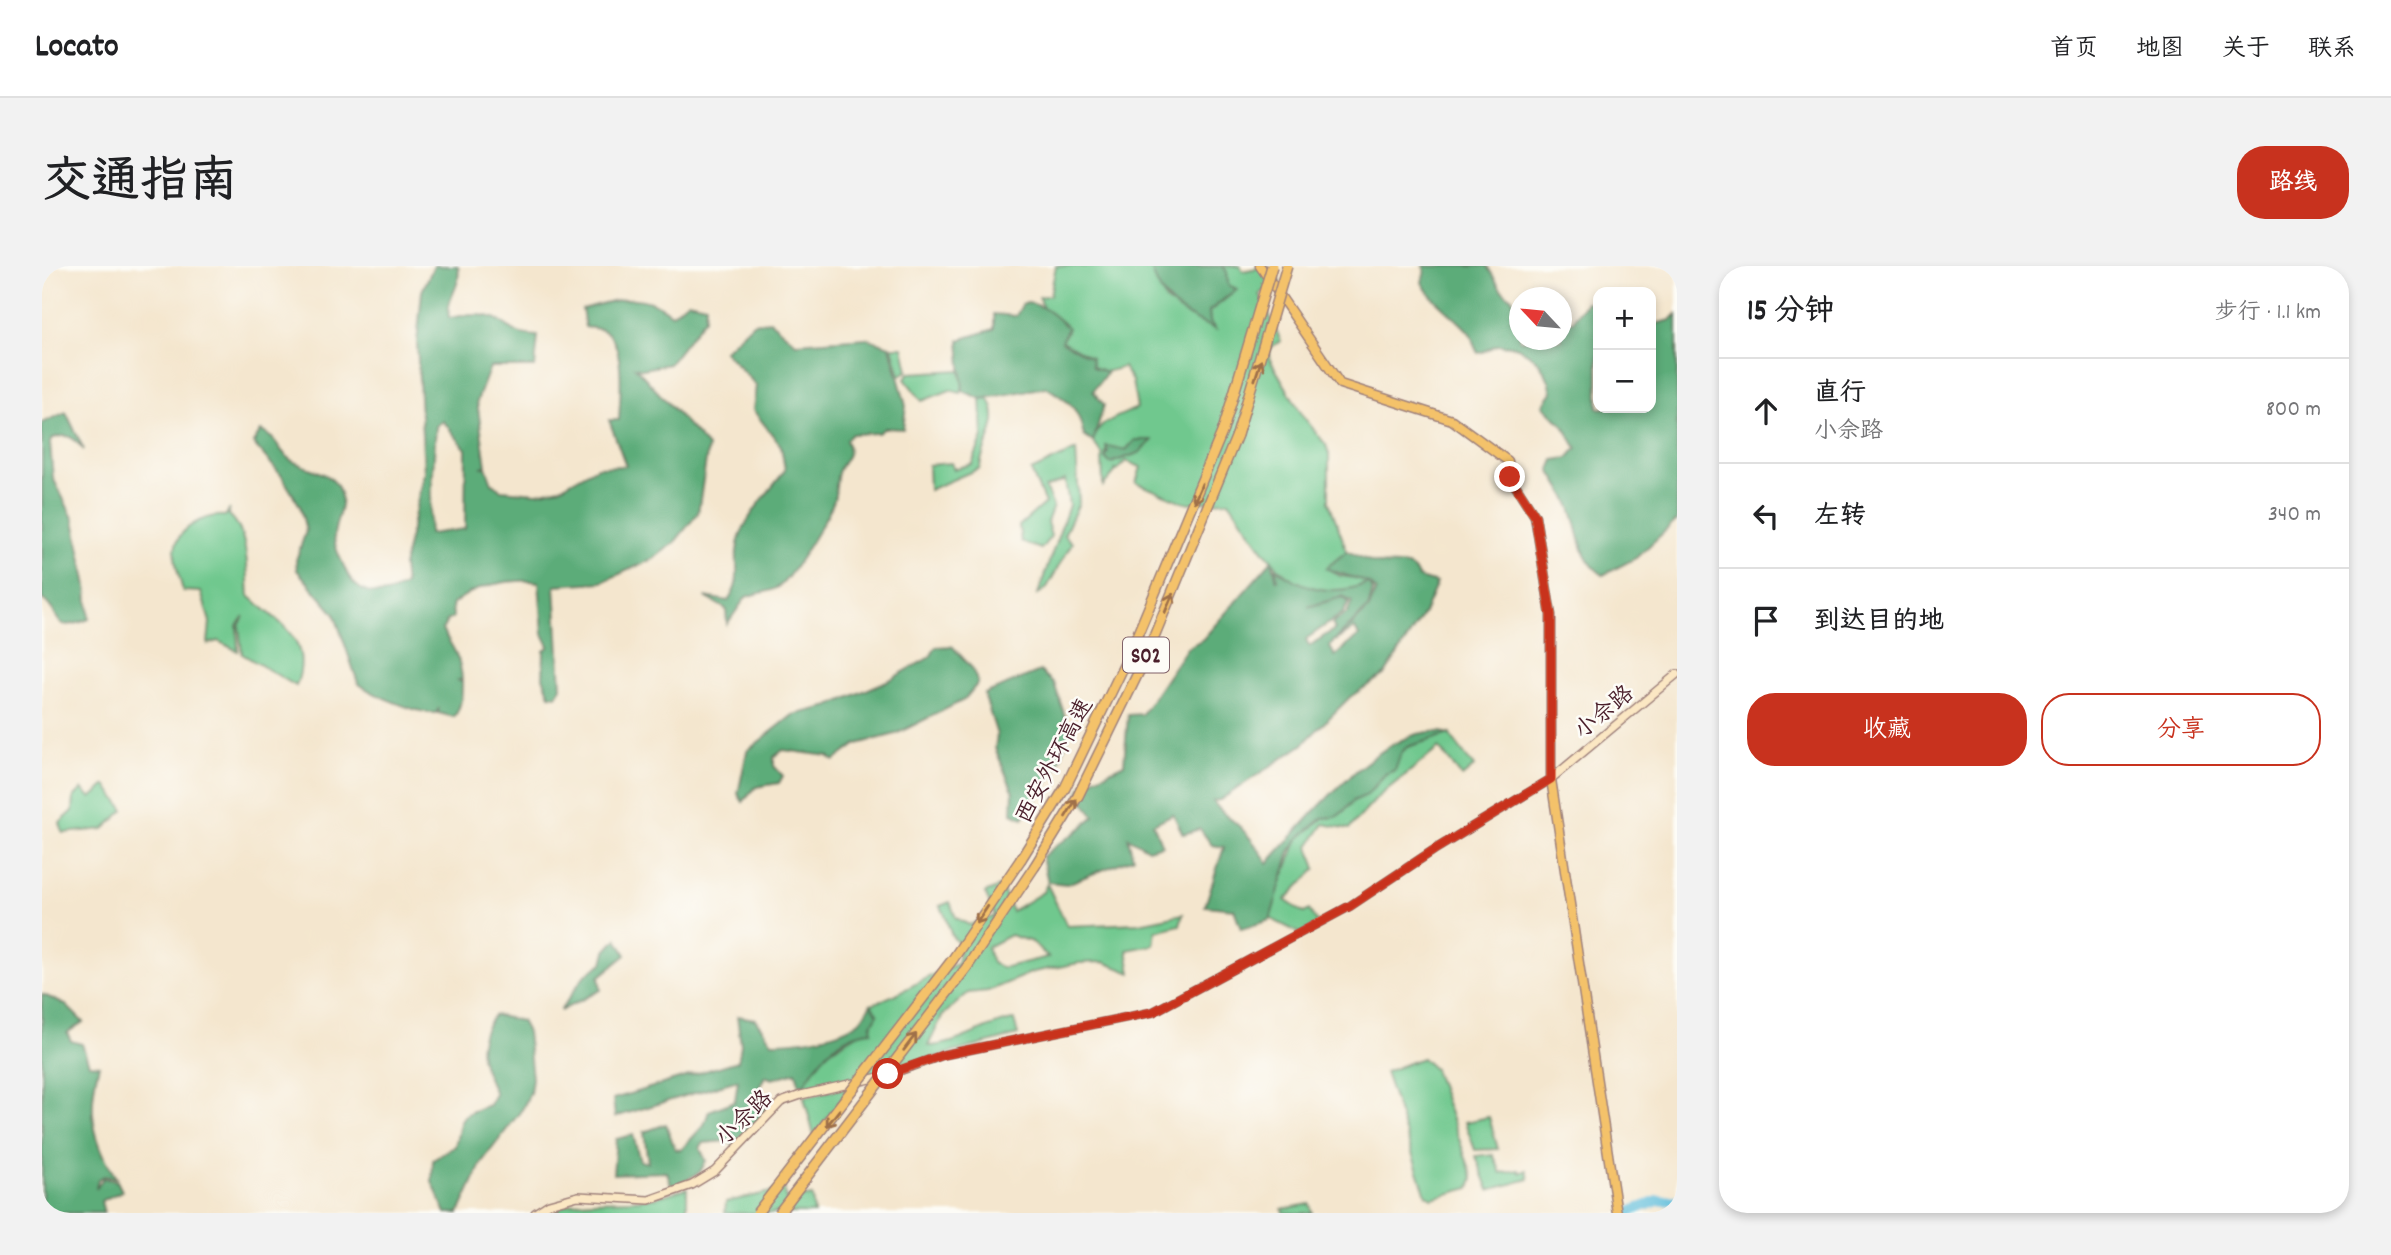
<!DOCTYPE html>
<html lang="zh">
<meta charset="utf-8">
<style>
:root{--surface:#fff;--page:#f2f2f2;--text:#202124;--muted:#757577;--line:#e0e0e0;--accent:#c8321e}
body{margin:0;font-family:Dekko,"LXGW WenKai TC",sans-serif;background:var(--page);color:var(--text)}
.controls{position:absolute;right:21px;top:21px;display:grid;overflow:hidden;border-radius:14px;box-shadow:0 4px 10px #0003}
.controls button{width:63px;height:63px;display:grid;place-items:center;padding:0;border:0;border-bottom:2px solid var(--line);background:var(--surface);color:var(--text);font:35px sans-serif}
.compass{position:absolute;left:1467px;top:21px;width:63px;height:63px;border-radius:50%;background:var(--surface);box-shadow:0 4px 10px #0003;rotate:296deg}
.stop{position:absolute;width:21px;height:21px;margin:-16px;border:5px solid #c8321e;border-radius:50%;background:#fff}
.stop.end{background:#c8321e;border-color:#fff;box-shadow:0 2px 7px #0008}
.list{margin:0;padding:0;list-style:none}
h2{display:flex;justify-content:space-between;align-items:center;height:91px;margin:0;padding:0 28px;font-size:30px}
h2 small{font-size:23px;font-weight:400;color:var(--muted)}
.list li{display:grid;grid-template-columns:46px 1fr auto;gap:21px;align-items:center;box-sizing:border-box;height:105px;padding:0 28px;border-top:2px solid var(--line)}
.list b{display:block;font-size:26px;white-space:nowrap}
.list p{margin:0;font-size:23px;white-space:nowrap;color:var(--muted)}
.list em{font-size:23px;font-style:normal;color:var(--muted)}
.actions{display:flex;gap:14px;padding:21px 28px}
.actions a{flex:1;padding:16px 0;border:2px solid var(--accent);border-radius:28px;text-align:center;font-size:24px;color:var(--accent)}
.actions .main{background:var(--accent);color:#fff}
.icon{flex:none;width:38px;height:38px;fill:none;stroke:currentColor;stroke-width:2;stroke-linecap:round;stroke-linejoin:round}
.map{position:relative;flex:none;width:1635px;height:947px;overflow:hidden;border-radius:28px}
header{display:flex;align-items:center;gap:42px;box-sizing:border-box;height:98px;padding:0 35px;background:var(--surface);border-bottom:2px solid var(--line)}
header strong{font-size:33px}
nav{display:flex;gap:38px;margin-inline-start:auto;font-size:24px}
.intro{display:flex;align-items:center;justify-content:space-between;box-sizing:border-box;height:168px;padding:0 42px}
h1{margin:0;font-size:49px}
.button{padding:18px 32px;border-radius:28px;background:var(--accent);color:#fff;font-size:24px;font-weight:700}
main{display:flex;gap:42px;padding:0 42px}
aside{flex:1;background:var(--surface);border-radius:28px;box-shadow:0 4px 10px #0003}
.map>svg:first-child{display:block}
</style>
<header>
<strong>Locato</strong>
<nav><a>首页</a><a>地图</a><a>关于</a><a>联系</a></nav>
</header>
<div class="intro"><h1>交通指南</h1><a class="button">路线</a></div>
<main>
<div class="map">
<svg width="1635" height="947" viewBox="0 0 1635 947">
<rect width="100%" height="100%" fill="#fdfcf7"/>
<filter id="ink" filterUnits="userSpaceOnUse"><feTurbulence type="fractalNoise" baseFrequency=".0143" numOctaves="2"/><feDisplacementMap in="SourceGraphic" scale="14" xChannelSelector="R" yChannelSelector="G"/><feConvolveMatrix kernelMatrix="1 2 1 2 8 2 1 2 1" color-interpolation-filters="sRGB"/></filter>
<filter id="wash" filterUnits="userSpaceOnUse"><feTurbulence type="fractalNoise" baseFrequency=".00686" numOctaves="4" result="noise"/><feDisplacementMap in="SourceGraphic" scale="28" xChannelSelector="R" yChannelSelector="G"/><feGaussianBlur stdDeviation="1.57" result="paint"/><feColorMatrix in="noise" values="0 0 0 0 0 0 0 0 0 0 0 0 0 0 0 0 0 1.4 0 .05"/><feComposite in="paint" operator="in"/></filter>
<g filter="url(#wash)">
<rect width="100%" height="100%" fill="#f4e6ce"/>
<path fill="#6fc88e" stroke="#5c745c" stroke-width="2" fill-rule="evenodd" d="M 1014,0 L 1109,0 L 1124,35 L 1171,61 L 1168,56 L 1167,46 L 1195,24 L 1186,19 L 1185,6 L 1181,0 L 1198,0 L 1201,5 L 1224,0 L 1238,16 L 1218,28 L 1239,75 L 1229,81 L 1227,92 L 1261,150 L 1284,179 L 1287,188 L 1287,236 L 1305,285 L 1285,302 L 1298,310 L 1326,314 L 1326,317 C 1250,348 1224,286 1187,235 L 1143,237 L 1094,217 L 1099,201 L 1084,195 L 1075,204 L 1072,202 L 1074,205 L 1061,220 L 1060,188 L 1051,176 C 1053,156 1079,150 1095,142 L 1090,115 L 1081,101 C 1069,105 1062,108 1051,101 L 1048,91 L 1019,75 L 1025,66 C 1017,53 999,47 997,31 L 1008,29 ZM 1093,174 L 1110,175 L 1097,187 L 1069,197 L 1063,192 L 1065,180 L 1084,184 Z
M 850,81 L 861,81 L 866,104 L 858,110 Z
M 918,104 L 921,119 L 919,127 L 908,124 L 880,135 L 863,113 L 867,107 Z
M 946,132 C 963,157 939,179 938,202 L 887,224 L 886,199 L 909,197 L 912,203 L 930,198 L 941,171 L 939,133 Z
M 1034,184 L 1037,237 L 1022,269 L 1030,277 L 1004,323 L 996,328 L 1027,239 L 1023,214 L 1003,222 L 1011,240 L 1005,256 L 1009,270 L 999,283 L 979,276 L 977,260 L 1003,237 L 989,205 Z
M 188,243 L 186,248 C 207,264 205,305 207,330 C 236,357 272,373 254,420 L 200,388 L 197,360 L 202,350 L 195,359 L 196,385 L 176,375 L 166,378 L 168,356 L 159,326 L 141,325 C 138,313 132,297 133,285 C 134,262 164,248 183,250 Z
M 1407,468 L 1432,501 L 1420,511 L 1397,482 L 1337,530 L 1307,563 L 1282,558 L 1267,580 L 1274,603 L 1243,634 L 1262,647 L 1267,644 L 1277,659 L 1259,668 L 1229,653 L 1229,642 L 1256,573 L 1281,552 L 1294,551 L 1302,545 L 1311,535 L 1325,529 L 1343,508 L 1353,504 L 1359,487 L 1365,481 Z
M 64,519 L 82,544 L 62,563 L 21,567 L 18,557 L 31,545 L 32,531 L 40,523 L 49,532 Z
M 1005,618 L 1025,660 L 1097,657 L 1141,648 L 1138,659 L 1114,665 L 1112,679 L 1085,684 L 1089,707 L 1062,696 L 1037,697 L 991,706 L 946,725 L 926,727 L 900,750 L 886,780 C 916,780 942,758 972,754 L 976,769 L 760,826 C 763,791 804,777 828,760 L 832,743 L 829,738 C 860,729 884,709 915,698 L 918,678 C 904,669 908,652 898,640 L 908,636 L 914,652 L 927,659 L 953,650 L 943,627 L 959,620 L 970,645 L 1001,626 ZM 968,669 L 990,676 L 1006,691 L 960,702 L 950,697 L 945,681 Z
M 1380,792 L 1392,803 L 1431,912 L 1428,922 L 1390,932 L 1384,929 L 1343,806 Z
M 809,820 L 772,870 L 762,831 Z
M 1447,851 L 1456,883 L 1433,884 L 1423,856 Z
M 1451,888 L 1459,907 L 1477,904 L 1478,907 L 1485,904 L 1487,913 L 1447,924 L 1434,890 Z
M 645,922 L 645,942 L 631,947 L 504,947 C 537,929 567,937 602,933 C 616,932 631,926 645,922 Z
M 742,923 L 744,934 L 770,930 L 772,947 L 683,947 L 684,936 Z
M 1268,938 L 1270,947 L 1241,947 L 1240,943 Z"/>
<path fill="#5bac79" stroke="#526652" stroke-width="2" fill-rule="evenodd" d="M 392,0 L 416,0 C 420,23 403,31 407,52 C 422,49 442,46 456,54 C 476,66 470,68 496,70 L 493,101 L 448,101 L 435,135 L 444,200 L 439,201 L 444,201 L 450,217 L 459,224 L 495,227 L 518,222 L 555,201 L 584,200 L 567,154 L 577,154 C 578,132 585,73 560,64 C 555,62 548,62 543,61 L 540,43 C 575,34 598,23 630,48 L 646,35 L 664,39 L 663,52 L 627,98 L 601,103 L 593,101 L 666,181 L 656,247 L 632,277 L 611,293 L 560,316 L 513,319 L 519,421 L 515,430 L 508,429 L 501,411 L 502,385 L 507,380 L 501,368 L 497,316 C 468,312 432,319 410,339 L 411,351 L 405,355 L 400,364 C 411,381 419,393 420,414 L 415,414 L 420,416 C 420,429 420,440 412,451 L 396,447 L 397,442 L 394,447 C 377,448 330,429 316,417 L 292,347 L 255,304 L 254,294 L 264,265 L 258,240 L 239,209 L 211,177 L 219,165 C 236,172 236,185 249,194 C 263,203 287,205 295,220 C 306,240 292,253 292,272 C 293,281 297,290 301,298 C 312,328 335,336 363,319 L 361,300 L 382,206 L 375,77 L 380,25 ZM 401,155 L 424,183 L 423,263 L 387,268 L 394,160 Z
M 1109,0 L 1181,0 L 1185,6 L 1186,19 L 1195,23 L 1167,45 L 1168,56 L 1173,63 C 1141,49 1117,37 1109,0 Z
M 1381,0 L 1445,0 L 1459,23 L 1472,34 L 1469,55 L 1477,55 L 1478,74 L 1520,74 L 1520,55 L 1531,55 L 1544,36 L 1551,36 L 1556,44 L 1556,142 L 1609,142 L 1609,59 L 1629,54 L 1635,48 L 1635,254 L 1594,292 L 1561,309 C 1536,292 1539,267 1529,242 C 1524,228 1515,217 1508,204 L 1512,194 L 1526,192 L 1535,182 L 1520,158 L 1501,139 L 1510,126 C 1505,99 1485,78 1456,79 C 1449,80 1444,86 1436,87 C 1431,80 1432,73 1427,66 C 1415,51 1387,33 1380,16 L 1383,5 Z
M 985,37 C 1000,37 1014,51 1026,62 L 1019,75 L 1049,91 L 1051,101 L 1065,106 L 1051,125 L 1062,139 L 1051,176 L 1042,170 C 1036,140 1029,137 1004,121 L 939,133 L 921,125 L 917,74 L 952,63 L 952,48 L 974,50 L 980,39 Z
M 728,55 L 754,77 L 824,72 L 848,80 L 864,140 L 861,163 L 843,162 L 836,167 L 810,168 L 804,174 C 812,190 800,193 796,207 C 793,217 795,230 790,239 C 781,258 754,303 740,318 C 731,327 716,326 704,331 L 685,358 L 684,343 L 663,331 L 686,335 C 704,310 688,296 699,268 C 708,245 729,224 743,204 L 739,180 L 711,144 L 714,119 L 682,85 L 711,57 Z
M 24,146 L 42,184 C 31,171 27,167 11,172 L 8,177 L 11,212 L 32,254 L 45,320 L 47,353 C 7,369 22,348 0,333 L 0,157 Z
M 1093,174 L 1110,174 L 1097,187 L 1068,197 L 1063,192 L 1066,186 L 1064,180 L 1084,184 Z
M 1305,285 C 1315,290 1326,295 1337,298 C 1353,301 1369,293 1377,312 L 1395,317 L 1382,347 L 1343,408 L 1308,431 L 1260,479 L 1178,534 L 1171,535 C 1177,545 1182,547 1190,554 C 1205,566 1216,582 1226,597 C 1263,558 1346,449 1407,468 L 1365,481 L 1359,487 L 1353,504 L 1343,508 L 1325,529 L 1311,535 L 1302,545 L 1294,551 L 1281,552 L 1256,573 L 1248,586 L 1228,654 L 1199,663 L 1192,643 L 1163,640 L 1182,581 L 1170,579 L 1158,563 L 1141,568 L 1131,548 L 1111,558 L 1120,579 L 1106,583 L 1086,571 L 1091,592 L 1025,618 L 1006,616 L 1000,591 C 1019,574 1035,569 1052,550 L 1036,528 L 1041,518 L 1082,498 L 1086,449 L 1100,448 L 1145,382 L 1161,373 L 1230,294 L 1235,315 L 1234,302 C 1261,323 1292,331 1326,317 L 1331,324 L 1326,342 L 1292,375 L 1288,381 L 1293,390 L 1317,370 L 1313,362 L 1294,375 L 1327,342 L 1334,324 C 1322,310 1301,311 1284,302 ZM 1301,330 L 1310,336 L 1305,347 L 1290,358 L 1293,363 L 1267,380 L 1264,373 L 1301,347 L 1307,336 L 1300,331 L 1266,341 Z
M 910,380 L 930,402 L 936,417 L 922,434 L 854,468 L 815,478 L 792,495 L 786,490 L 741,484 L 732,491 L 732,500 L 741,510 L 737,517 L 714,521 L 701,536 L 696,528 L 705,485 L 751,449 L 788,440 L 847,414 L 888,391 L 894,381 Z
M 998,405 L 1012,417 L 1028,466 L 1015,502 L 981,552 L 970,547 L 971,525 L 953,482 L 955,469 L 942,428 Z
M 575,673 L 584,689 L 557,711 L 559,724 L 518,745 L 542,710 L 561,697 L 564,685 Z
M 0,728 L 24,739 L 41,756 L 25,767 L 29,775 L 40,778 L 47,798 L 57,799 C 45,844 50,872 74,912 L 62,910 L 56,913 L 54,923 L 61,912 L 75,915 L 80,925 L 59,935 L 62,947 L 0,947 Z
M 829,738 L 836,748 L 829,760 L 830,765 C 796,767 775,796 759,824 L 754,806 L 730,813 L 723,810 L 717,822 L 729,843 L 694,881 L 685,875 L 661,877 L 658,882 L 664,895 L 658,906 L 630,922 L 625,906 L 571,908 L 574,873 L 591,869 L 598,895 L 606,897 L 602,866 L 624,858 L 633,883 L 639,884 L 662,859 L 667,845 L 693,835 L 696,814 L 573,851 L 571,833 L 696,795 L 699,779 L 695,750 L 713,753 L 730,776 C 754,776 797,771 816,756 C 821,753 825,743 829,738 Z
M 452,749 L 479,755 L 485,766 L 490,812 L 488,827 L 481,842 L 440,896 L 417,947 L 404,947 L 390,916 L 391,894 L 413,880 C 421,849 413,851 447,839 L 453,828 C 440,796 428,781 452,749 Z"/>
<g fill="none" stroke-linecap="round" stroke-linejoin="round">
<path stroke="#5cbcda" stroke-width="10" d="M 1584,947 L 1616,935 L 1635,934"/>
</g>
</g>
<g filter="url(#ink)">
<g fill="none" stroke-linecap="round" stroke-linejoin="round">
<defs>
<path id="secondary" d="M 493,947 L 507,938 L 536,930 L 607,934 L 650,919 L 673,905 L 739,836 L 759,829 L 846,809 L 901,789 L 1111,746 L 1308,640 L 1392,584 L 1509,513 L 1635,408"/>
<path id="primary" d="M 1218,0 L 1298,118 L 1410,154 L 1466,195 L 1468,211 L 1493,250 L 1509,349 L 1509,513 L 1575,947"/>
<path id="highway" d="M 979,593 L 1023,522 L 1087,389 L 1181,164
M 993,600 L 1036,530 L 1102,395 L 1195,169"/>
</defs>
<use href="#secondary" stroke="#9f827c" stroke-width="10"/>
<use href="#primary" stroke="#9f827c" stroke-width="11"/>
<use href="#highway" stroke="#9f827c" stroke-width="12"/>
<use href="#secondary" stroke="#fbe7c3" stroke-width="7"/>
<use href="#primary" stroke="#f4c26a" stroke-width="8"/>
<use href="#highway" stroke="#f4c26a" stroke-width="9"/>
<defs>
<path id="rail" d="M 1629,947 L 1635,943"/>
</defs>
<use href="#rail" stroke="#4a1f2b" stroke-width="4.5"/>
<use href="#rail" stroke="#fdfcf7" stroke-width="2" stroke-dasharray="5" stroke-linecap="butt"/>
<defs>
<path id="highway-bridge" d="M 1181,164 L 1230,0
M 1195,169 L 1245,0
M 715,947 L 911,693 L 979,593
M 737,947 L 925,701 L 993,600"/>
</defs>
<use href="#highway-bridge" stroke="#9f827c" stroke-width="12" stroke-linecap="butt"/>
<use href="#highway-bridge" stroke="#f4c26a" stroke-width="9"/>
</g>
<defs><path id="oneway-shaft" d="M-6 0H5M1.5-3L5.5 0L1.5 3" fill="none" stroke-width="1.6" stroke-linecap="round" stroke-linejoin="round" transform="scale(1.75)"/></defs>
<g stroke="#9f704a">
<use href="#oneway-shaft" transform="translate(1216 104) rotate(-72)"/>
<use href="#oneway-shaft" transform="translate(1156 227) rotate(113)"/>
<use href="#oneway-shaft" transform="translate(1127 337) rotate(-67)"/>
<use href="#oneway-shaft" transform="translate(1029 542) rotate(-58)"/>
<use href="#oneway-shaft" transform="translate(940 649) rotate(124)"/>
<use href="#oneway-shaft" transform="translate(868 776) rotate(-53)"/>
<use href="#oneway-shaft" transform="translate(791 852) rotate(128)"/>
</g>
</g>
<g fill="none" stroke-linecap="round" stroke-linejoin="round" filter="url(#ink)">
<path stroke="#c8321e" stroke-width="9" d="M 846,808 L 901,789 L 1111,746 L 1308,640 L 1392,584 L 1509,513 L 1509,349 L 1493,250 L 1468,211"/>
</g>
<g text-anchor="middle" stroke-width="5" stroke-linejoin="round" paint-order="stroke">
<rect fill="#fdfcf7" stroke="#806168" stroke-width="2" x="1081" y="371.5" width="46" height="35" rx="5"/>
<g font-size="21" font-weight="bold" fill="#4a1f2b">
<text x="1104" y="396">S02</text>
</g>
<g font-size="23" fill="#4a1f2b" stroke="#fdfcf7">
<text transform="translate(1561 445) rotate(-40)" y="8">小佘路</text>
<text transform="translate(1011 494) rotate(-62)" y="8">西安外环高速</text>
<text transform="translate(701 851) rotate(-44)" y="8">小佘路</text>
</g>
</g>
</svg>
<div class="controls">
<button>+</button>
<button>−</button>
</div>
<svg class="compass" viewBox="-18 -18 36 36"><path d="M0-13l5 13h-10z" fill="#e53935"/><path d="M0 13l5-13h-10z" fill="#757577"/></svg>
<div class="stop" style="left:846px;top:808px"></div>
<div class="stop end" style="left:1468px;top:211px"></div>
</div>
<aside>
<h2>15 分钟<small>步行 · 1.1 km</small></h2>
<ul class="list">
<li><svg class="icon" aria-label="ahead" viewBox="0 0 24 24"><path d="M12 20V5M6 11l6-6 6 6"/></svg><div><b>直行</b><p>小佘路</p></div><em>800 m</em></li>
<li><svg class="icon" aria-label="left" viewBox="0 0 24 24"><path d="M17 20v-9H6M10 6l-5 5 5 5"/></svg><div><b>左转</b></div><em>340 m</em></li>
<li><svg class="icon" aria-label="arrive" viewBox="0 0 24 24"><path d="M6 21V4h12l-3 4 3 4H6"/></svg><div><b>到达目的地</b></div></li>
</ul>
<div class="actions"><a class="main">收藏</a><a>分享</a></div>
</aside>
</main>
